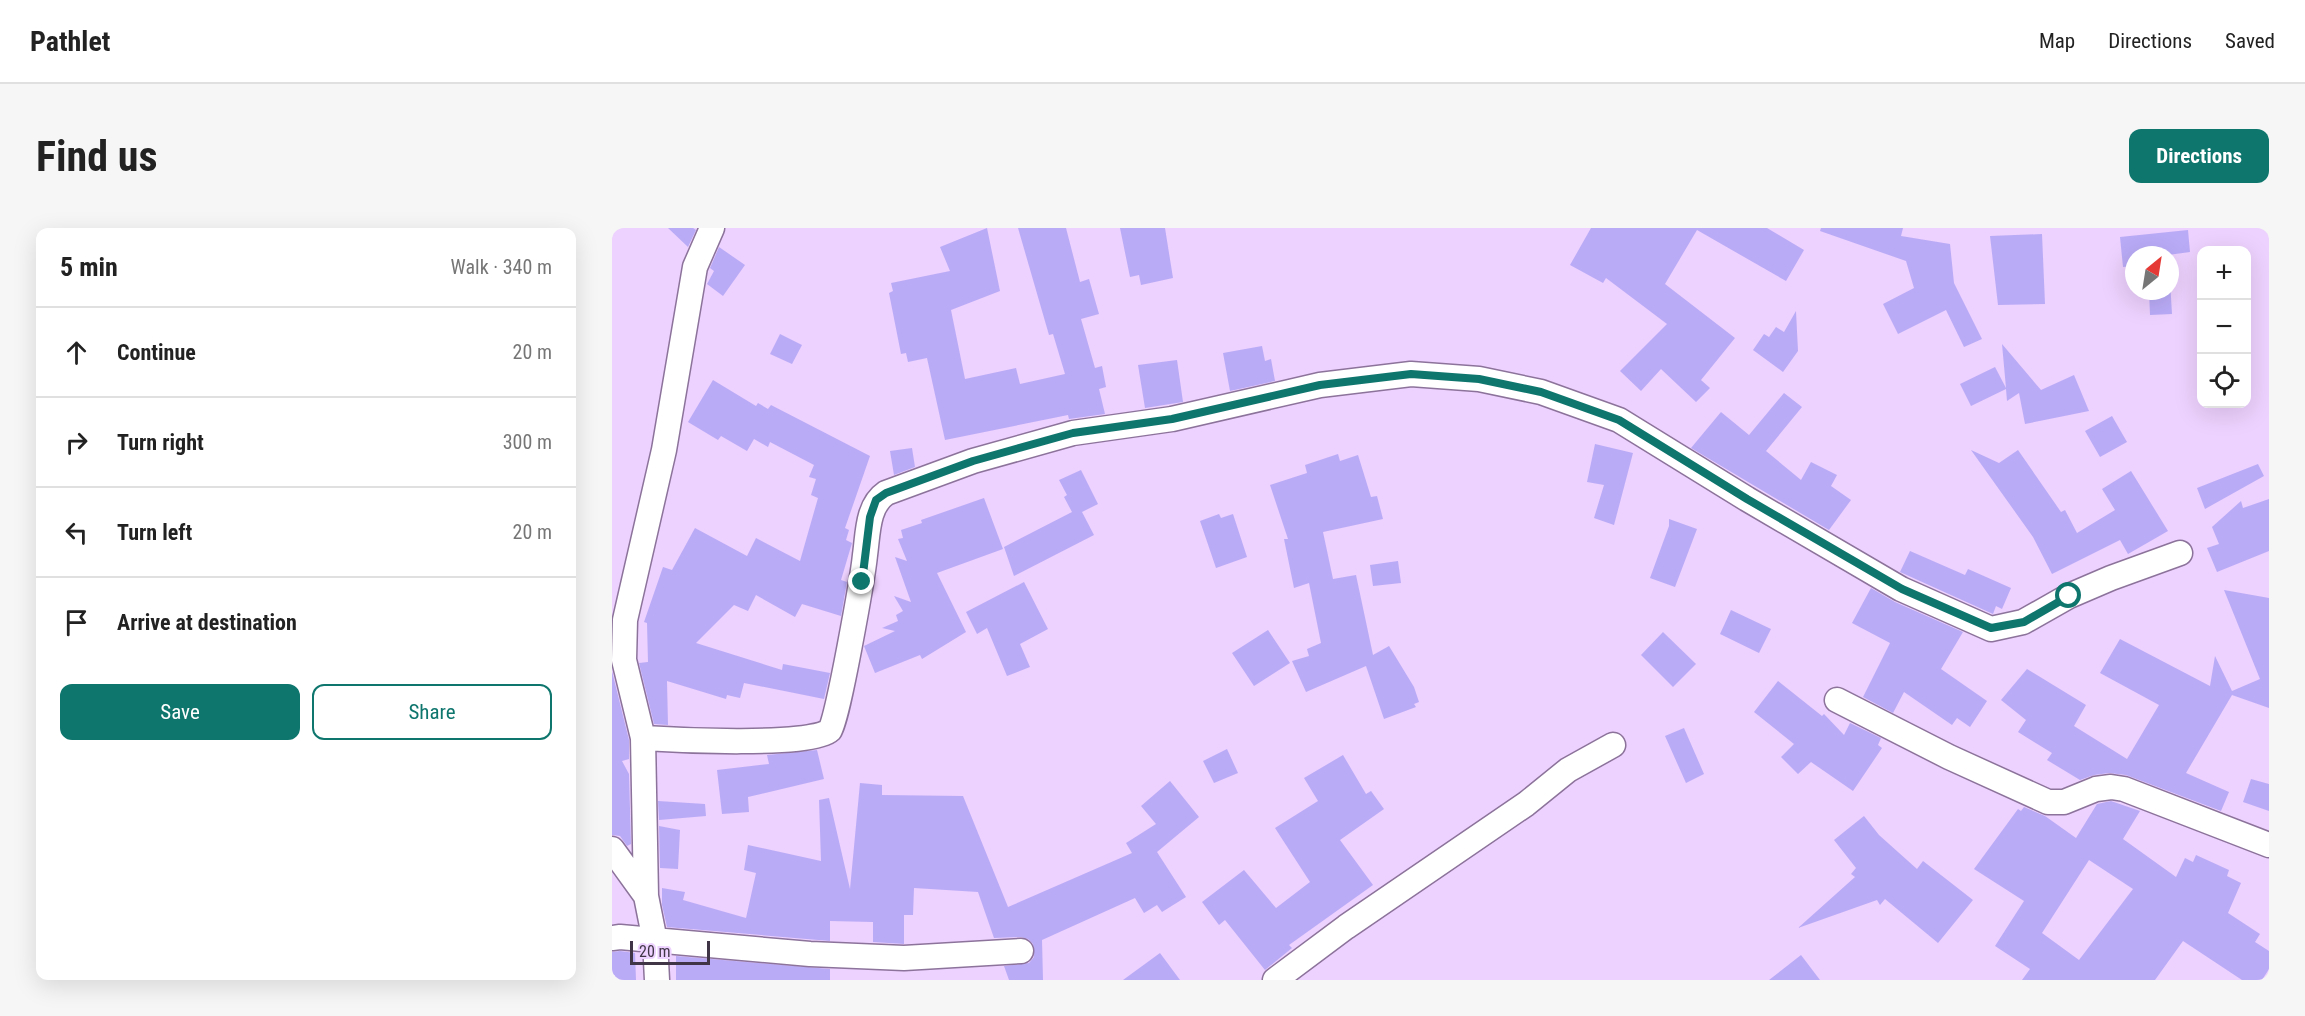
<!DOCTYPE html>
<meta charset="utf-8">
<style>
:root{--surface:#fff;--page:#f6f6f6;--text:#222;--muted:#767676;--line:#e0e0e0;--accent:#0f766e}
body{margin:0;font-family:"Roboto Condensed",sans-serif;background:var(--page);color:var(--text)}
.controls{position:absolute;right:18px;top:18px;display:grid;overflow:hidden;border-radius:12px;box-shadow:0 6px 24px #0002}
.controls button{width:54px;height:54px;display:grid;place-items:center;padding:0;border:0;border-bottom:2px solid var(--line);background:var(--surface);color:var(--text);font:30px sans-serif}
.compass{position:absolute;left:1513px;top:18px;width:54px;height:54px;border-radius:50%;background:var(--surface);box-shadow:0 6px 24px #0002;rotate:30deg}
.scale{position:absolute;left:18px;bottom:15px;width:80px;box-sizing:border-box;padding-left:6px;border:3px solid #403546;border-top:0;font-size:16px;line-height:21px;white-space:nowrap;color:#403546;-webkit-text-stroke:4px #edd1fe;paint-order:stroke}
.stop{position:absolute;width:18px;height:18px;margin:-14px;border:4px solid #0f766e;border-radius:50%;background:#fff}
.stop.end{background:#0f766e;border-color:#fff;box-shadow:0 2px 6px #0008}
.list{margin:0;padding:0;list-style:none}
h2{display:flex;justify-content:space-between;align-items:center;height:78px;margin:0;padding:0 24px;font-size:26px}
h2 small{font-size:20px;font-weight:400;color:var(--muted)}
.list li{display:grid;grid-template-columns:39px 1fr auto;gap:18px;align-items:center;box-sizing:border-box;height:90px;padding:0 24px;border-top:2px solid var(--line)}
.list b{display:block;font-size:22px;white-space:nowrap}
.list em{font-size:20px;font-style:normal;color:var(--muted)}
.actions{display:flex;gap:12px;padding:18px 24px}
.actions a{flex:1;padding:14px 0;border:2px solid var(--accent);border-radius:12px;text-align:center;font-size:21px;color:var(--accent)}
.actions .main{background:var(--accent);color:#fff}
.icon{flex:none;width:33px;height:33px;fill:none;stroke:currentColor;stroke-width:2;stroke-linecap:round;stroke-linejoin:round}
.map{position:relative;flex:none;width:1657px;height:752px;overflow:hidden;border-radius:12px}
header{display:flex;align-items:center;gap:36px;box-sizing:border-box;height:84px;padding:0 30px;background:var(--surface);border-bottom:2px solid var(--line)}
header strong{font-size:28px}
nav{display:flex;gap:33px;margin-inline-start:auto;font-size:21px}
.intro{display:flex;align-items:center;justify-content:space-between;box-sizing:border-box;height:144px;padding:0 36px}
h1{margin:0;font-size:42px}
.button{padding:15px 27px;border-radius:12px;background:var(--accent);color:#fff;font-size:21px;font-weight:700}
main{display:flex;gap:36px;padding:0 36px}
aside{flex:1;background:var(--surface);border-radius:12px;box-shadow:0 6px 24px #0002}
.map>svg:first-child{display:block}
</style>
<header>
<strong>Pathlet</strong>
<nav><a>Map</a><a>Directions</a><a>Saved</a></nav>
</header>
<div class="intro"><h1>Find us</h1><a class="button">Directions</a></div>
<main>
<aside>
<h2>5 min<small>Walk · 340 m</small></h2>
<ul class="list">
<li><svg class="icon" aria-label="ahead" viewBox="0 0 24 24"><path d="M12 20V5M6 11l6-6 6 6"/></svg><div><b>Continue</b></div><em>20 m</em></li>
<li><svg class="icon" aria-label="right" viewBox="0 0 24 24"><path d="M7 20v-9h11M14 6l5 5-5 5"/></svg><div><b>Turn right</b></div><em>300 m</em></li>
<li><svg class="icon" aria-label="left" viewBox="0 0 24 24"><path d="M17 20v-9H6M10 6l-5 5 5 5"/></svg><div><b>Turn left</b></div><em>20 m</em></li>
<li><svg class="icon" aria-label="arrive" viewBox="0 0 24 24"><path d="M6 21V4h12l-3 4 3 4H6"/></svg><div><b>Arrive at destination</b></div></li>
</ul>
<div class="actions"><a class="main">Save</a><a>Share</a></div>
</aside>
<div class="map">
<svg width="1657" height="752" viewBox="0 0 1657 752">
<rect width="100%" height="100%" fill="#edd1fe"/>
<path fill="#baabf7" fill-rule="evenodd" d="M 56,0 L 81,0 L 84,2 L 76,19 Z
M 375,0 L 388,63 L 339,82 L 353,151 L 404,140 L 408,156 L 453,146 L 441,106 L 437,107 L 406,0 L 454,0 L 468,54 L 477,51 L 487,86 L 469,91 L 483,140 L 490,138 L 494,159 L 487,161 L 493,186 L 457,191 L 456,187 L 333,212 L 315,130 L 296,134 L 294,125 L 289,126 L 277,65 L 281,63 L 279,55 L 338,43 L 328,19 Z
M 508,0 L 553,0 L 561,50 L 529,57 L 527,47 L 518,49 Z
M 979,0 L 1155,0 L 1192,22 L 1174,53 L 1085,2 L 1053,56 L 1123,110 L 1089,152 L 1098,160 L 1084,174 L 1049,141 L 1029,163 L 1008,143 L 1055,96 L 994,50 L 991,55 L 958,37 Z
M 1209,0 L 1291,0 L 1289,8 L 1338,16 L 1342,55 L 1370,111 L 1352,119 L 1334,82 L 1286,106 L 1271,76 L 1302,60 L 1294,33 L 1208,3 Z
M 1576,2 L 1578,24 L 1556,27 L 1522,27 L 1522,38 L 1511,39 L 1508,9 Z
M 1430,6 L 1433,76 L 1386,77 L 1378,8 Z
M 107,19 L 133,37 L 111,68 L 95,56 L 102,43 L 98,40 Z
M 1558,53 L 1560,86 L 1538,87 L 1537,63 L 1558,63 Z
M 1184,83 L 1186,123 L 1171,144 L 1141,122 L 1152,106 L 1157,109 L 1164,99 L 1172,104 Z
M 168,106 L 190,117 L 180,136 L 158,126 Z
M 1390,116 L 1429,162 L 1462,147 L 1477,183 L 1413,196 L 1407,165 L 1395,173 L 1394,161 L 1359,178 L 1348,156 L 1383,139 L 1394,160 Z
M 650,118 L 653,133 L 659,131 L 663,153 L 618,163 L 611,125 Z
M 565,132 L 571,174 L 533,180 L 526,137 Z
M 101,152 L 144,178 L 146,175 L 156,181 L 159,177 L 258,228 L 233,300 L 237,302 L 234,312 L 240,315 L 229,352 L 235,354 L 229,388 L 190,376 L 183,389 L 144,367 L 136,383 L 122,377 L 84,415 L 170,442 L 171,436 L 218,445 L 212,471 L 132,455 L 128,470 L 115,467 L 114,471 L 55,453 L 56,497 L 42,496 L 27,435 L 36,434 L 35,395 L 32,394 L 51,339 L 60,342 L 83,300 L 135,328 L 144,310 L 188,333 L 206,270 L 199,267 L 204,251 L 197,249 L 202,237 L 158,214 L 156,219 L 142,211 L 135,223 L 109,208 L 106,212 L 76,194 Z
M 1172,165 L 1190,179 L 1154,223 L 1189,252 L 1199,234 L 1225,247 L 1219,258 L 1239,272 L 1217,302 L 1079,220 L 1109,184 L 1137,207 Z
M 1500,188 L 1515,214 L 1488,229 L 1473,203 Z
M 983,216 L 1021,225 L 1002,297 L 982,290 L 992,257 L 975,254 Z
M 300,220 L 303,239 L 282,247 L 278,223 Z
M 1359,222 L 1387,235 L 1406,222 L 1449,284 L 1453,282 L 1465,305 L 1503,282 L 1490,261 L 1519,243 L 1556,303 L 1516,326 L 1508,312 L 1440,346 L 1421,309 Z
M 726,226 L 728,233 L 746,227 L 759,269 L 765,268 L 771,291 L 711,304 L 721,351 L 744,347 L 761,427 L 777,418 L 802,459 L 807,474 L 802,476 L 804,479 L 772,491 L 754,438 L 694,464 L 680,433 L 697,428 L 695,421 L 709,415 L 697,355 L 682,360 L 672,311 L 676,311 L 658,257 L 695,245 L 693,237 Z
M 1646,236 L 1652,248 L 1593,281 L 1585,260 Z
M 469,242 L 486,276 L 470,284 L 482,307 L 402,348 L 392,319 L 460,284 L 452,269 L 455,267 L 447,252 Z
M 372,270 L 391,321 L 325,345 L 354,404 L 310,431 L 308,427 L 263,445 L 252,418 L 283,403 L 270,400 L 286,393 L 284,387 L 291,383 L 282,368 L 299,374 L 283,329 L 295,333 L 286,311 L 291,310 L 289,302 L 310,295 L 309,292 Z
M 1657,271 L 1657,323 L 1605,344 L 1595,320 L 1607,316 L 1600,299 L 1629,273 L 1631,280 Z
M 607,286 L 609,290 L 621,286 L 635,329 L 604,340 L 588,293 Z
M 1057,291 L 1085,301 L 1063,359 L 1038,350 L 1057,298 Z
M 1298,323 L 1353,347 L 1356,341 L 1399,360 L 1390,381 L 1384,378 L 1381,386 L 1288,344 Z
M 786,333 L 789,355 L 761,358 L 758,337 Z
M 412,354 L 436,401 L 408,416 L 418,439 L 395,448 L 375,400 L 365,406 L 354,384 Z
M 1259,360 L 1283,374 L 1351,404 L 1329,441 L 1375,473 L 1358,499 L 1345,490 L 1340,497 L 1292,464 L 1281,485 L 1251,469 L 1278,415 L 1240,395 Z
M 1612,362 L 1657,370 L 1657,480 L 1620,467 L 1574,545 L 1617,564 L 1609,583 L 1514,547 L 1497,545 L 1482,547 L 1468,552 L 1435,532 L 1440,525 L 1406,504 L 1414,492 L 1389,472 L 1415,441 L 1474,477 L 1462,498 L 1515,531 L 1547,477 L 1488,445 L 1508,411 L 1598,458 L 1603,428 L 1620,463 L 1648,451 Z
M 1119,382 L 1159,401 L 1147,425 L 1108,406 Z
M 656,402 L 678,435 L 642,458 L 620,425 Z
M 1051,404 L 1084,436 L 1061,459 L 1029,427 Z
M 0,443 L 17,512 L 17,531 L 10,533 L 17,546 L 19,616 L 15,618 L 8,608 L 0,607 Z
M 1166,453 L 1210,488 L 1212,486 L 1232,507 L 1238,495 L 1269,510 L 1266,517 L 1270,520 L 1241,563 L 1199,534 L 1186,546 L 1169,529 L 1182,516 L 1142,484 Z
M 1072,500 L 1092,546 L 1074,555 L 1053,508 Z
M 615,521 L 626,545 L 602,555 L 591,533 Z
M 205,522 L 212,551 L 136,569 L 137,584 L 110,586 L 105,542 L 157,536 L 155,527 Z
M 731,527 L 754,566 L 759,563 L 772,581 L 728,612 L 761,657 L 677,717 L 680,720 L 653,742 L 613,692 L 607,697 L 590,674 L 632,642 L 664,680 L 698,654 L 663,600 L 706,573 L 692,550 Z
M 1639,551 L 1657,556 L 1657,583 L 1631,574 Z
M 558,553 L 587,589 L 545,624 L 574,669 L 550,684 L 545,677 L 532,685 L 523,670 L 430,712 L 431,752 L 397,752 L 392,738 L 417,735 L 422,729 L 421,716 L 416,711 L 409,709 L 382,710 L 366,664 L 302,660 L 301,687 L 292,687 L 292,716 L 261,714 L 261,694 L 218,693 L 218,713 L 55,699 L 50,677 L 50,660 L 73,664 L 71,672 L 134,690 L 144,645 L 132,642 L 136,617 L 209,633 L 207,572 L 217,570 L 238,661 L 248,555 L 270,557 L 270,567 L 351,568 L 396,679 L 520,625 L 514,615 L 544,596 L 529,578 Z
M 46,573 L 93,576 L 94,588 L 47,592 Z
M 1499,573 L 1528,583 L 1511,611 L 1564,649 L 1573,630 L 1581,634 L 1584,627 L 1617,642 L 1615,648 L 1629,655 L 1616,685 L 1648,706 L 1643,714 L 1657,723 L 1657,741 L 1650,752 L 1630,752 L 1571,713 L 1543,752 L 1410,752 L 1418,741 L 1383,718 L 1412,673 L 1362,641 L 1406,581 L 1409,583 L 1412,579 L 1433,588 L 1464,610 L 1485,576 ZM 1477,632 L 1521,661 L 1467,732 L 1430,705 Z
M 1252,588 L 1267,607 L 1305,641 L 1311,633 L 1361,672 L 1326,715 L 1273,671 L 1268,677 L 1265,672 L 1186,700 L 1243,649 L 1239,646 L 1244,640 L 1222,612 Z
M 47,598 L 68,602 L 66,641 L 48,640 Z
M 8,723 L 23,725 L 24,752 L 3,752 L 3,747 L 0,748 L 0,724 Z
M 548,725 L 568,752 L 511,752 Z
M 1189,727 L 1208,752 L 1157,752 Z
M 64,728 L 218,741 L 218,752 L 64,752 Z"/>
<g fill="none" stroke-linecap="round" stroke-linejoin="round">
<defs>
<path id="street" d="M 1225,472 L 1337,529 L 1436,574 L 1452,574 L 1484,561 L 1499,559 L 1512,561 L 1657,617
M 31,510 C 61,512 200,519 218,502 C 225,495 251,348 253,327 C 256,306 255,278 274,265 L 361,233 L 461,205 L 560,191 L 708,157 L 799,146 L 867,151 L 929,164 L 1007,192 L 1135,271 L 1289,361 L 1379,401 L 1411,394 L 1457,368 L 1499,350 L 1568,325
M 0,621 L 34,668 L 43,713 L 45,752
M 34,668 L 31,510 L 12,432 L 13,392 L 52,222 L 83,39 L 100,0
M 0,710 L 8,709 L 198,726 L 292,730 L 409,723
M 663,752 L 734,699 L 914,576 L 956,542 L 1001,517"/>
</defs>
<use href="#street" stroke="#8c739b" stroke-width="27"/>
<use href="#street" stroke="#fff" stroke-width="24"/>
</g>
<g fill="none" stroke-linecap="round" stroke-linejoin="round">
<path stroke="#0f766e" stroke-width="8" d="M 250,354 L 258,289 L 264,272 L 274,265 L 361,233 L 461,205 L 560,191 L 708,157 L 799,146 L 867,151 L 929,164 L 1007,192 L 1135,271 L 1290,361 L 1379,400 L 1412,394 L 1457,368"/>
</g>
</svg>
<div class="controls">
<button>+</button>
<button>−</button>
<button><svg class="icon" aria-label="locate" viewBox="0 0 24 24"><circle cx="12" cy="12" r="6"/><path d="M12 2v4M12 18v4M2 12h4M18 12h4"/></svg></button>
</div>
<svg class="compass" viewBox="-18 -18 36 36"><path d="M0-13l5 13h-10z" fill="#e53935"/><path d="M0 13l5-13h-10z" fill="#767676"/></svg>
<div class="scale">20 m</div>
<div class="stop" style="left:1457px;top:368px"></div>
<div class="stop end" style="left:250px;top:354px"></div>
</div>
</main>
